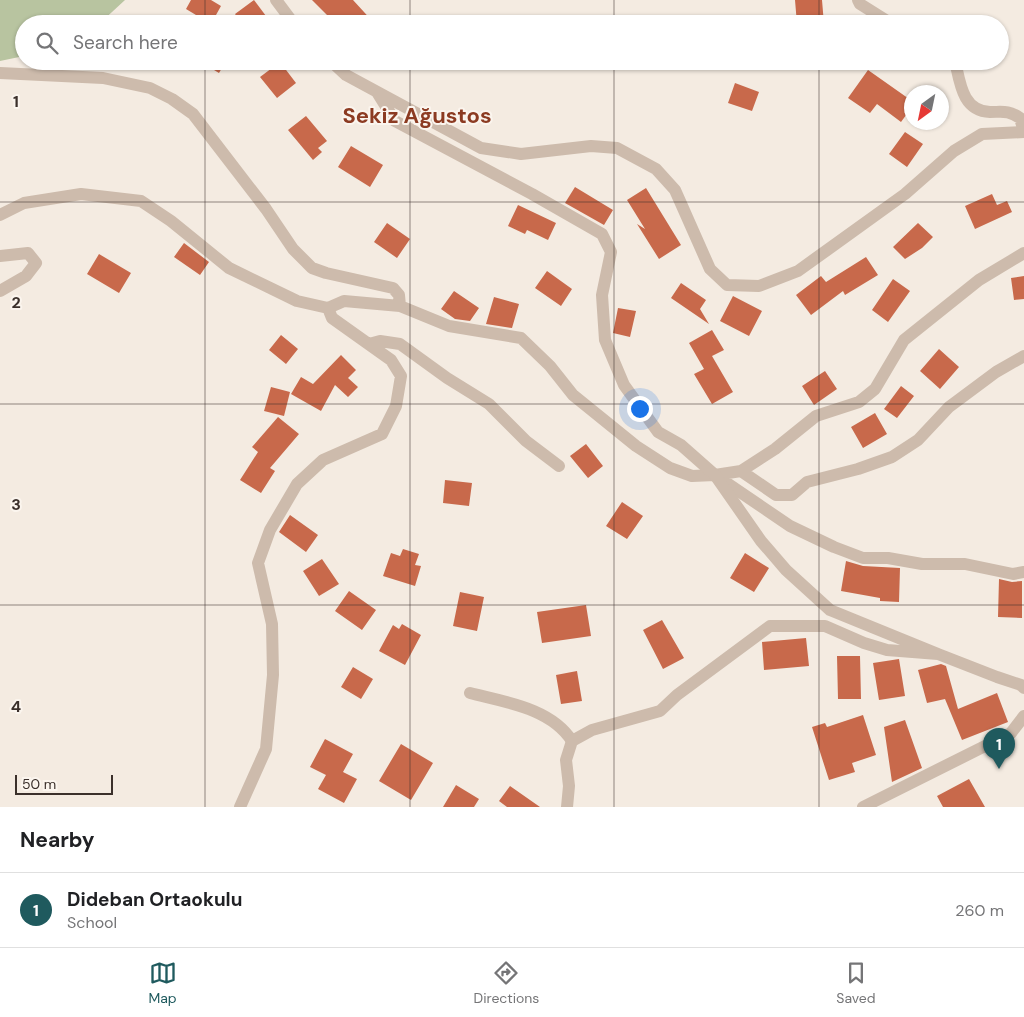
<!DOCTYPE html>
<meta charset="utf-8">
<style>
:root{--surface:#fff;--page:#f2f2f2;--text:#202124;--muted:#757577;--line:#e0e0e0;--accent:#1f5a5e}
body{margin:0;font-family:"DM Sans",sans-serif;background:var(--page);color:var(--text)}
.compass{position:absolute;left:904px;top:85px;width:45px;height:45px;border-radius:50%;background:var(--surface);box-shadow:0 1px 4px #0004;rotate:213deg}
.scale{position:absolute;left:15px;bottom:12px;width:98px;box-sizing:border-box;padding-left:5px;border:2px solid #3b302b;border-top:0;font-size:14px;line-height:18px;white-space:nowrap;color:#3b302b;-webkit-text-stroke:4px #fbf5ee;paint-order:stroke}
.you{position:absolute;left:639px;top:408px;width:18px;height:18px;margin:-12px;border:4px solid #fff;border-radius:50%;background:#1a73e8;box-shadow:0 0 0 8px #1a73e833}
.badge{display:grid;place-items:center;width:32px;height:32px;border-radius:50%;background:var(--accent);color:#fff;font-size:16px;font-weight:700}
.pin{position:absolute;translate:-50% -41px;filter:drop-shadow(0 1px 2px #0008)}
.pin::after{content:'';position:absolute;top:26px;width:18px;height:15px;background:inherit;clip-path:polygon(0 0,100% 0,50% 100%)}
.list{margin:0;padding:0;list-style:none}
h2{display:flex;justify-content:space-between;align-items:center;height:65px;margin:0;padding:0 20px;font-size:21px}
h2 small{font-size:16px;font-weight:400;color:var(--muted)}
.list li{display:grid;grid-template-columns:32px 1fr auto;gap:15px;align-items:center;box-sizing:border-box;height:75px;padding:0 20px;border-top:1px solid var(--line)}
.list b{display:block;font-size:19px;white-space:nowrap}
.list p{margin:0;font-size:16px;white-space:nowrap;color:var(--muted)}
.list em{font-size:16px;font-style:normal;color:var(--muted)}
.icon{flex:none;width:28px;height:28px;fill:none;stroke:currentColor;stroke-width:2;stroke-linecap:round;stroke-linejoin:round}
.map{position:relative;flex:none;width:1024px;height:807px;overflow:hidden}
.search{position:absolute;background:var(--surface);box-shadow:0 1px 4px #0004;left:15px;right:15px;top:15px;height:55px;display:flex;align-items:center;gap:12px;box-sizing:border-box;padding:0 18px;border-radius:28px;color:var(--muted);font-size:19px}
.sheet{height:140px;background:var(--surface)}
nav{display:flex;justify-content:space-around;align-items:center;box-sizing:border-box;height:70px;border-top:1px solid var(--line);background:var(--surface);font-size:14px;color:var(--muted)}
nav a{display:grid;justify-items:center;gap:2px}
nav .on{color:var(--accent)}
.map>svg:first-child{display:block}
</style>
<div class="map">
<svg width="1024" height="807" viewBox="0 0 1024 807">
<rect width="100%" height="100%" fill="#f4ebe1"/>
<path fill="#b8c4a0" d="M 0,0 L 125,0 L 99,24 L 24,24 L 24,56 L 0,61 Z"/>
<path fill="#c8694b" d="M 191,0 L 211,0 L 221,6 L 211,24 L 186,9 Z
M 254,0 L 272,24 L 242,24 L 235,14 Z
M 312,0 L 353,0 L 375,24 L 336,24 Z
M 795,0 L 822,0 L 824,24 L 797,24 Z
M 199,61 L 226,61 L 219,73 Z
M 280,62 L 296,83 L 277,98 L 260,77 Z
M 868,70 L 912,101 L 912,107 L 901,122 L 877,104 L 870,113 L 848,98 Z
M 735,83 L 759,92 L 752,111 L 728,103 Z
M 306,116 L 327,141 L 318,148 L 322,152 L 313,160 L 288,130 Z
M 905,132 L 923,144 L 907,167 L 889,154 Z
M 351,146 L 383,165 L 370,187 L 338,167 Z
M 575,187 L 613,210 L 604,225 L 565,203 Z
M 646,188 L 681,245 L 659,259 L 637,224 L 645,229 L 627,200 Z
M 992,194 L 997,205 L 1007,201 L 1012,212 L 975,229 L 965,206 Z
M 518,205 L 556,223 L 548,240 L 527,230 L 525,234 L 508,226 Z
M 387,223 L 410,239 L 397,258 L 374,242 Z
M 918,223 L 933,237 L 922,248 L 905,259 L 893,247 Z
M 184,243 L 209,262 L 200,275 L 174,257 Z
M 99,254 L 131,273 L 119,293 L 87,274 Z
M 866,257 L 878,275 L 845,295 L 843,291 L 811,315 L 796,295 L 821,276 L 826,282 Z
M 547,271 L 572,289 L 561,306 L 535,288 Z
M 1024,276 L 1024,299 L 1014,300 L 1011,278 Z
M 893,279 L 910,291 L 888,322 L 872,310 Z
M 681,283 L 706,300 L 700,309 L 709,324 L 671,298 Z
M 454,291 L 479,308 L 470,321 L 455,319 L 441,309 Z
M 733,296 L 762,311 L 749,336 L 720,321 Z
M 494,297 L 519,304 L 512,328 L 486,324 Z
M 618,308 L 636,311 L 630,337 L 613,333 Z
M 712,330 L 724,350 L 712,356 L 733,392 L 712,404 L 694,374 L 704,369 L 689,343 Z
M 281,335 L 298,349 L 286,364 L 269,350 Z
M 939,349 L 959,367 L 940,389 L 920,371 Z
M 341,355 L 356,370 L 348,378 L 358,387 L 348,397 L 335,385 L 321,411 L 291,394 L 301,377 L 313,384 Z
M 825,371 L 837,389 L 814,405 L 802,386 Z
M 901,386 L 914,396 L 897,418 L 884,409 Z
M 271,387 L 290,392 L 284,416 L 264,411 Z
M 875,413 L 887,434 L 863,448 L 851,427 Z
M 278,417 L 299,434 L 270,468 L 275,471 L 261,493 L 240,480 L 258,452 L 252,447 Z
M 586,444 L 603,466 L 588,478 L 570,456 Z
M 445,480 L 472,483 L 469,506 L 443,503 Z
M 622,502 L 643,516 L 627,539 L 606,526 Z
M 290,515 L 318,535 L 306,552 L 279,532 Z
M 403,549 L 419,554 L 415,565 L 421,566 L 415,586 L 383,576 L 391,553 L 400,556 Z
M 745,553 L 769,568 L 754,592 L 730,578 Z
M 322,559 L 339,584 L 319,596 L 303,571 Z
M 846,561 L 863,566 L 900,568 L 899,602 L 880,601 L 880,598 L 841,591 Z
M 999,579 L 1012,582 L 1022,581 L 1022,618 L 998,617 Z
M 349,591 L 376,610 L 362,630 L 335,611 Z
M 460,592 L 484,597 L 477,631 L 453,626 Z
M 586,605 L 591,636 L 542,643 L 537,612 Z
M 662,620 L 684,658 L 663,669 L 643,630 Z
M 402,624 L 421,635 L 405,665 L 379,651 L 393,625 L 399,629 Z
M 806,638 L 809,666 L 764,670 L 762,642 Z
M 837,656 L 860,656 L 861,699 L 838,699 Z
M 899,659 L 905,696 L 879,700 L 873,663 Z
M 941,664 L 946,666 L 958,709 L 997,693 L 1008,722 L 962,740 L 945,699 L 927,703 L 918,670 Z
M 353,667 L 373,679 L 361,699 L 341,687 Z
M 577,671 L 582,701 L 561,704 L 556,675 Z
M 863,715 L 876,755 L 852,763 L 855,772 L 829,780 L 812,727 L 825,723 L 827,727 Z
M 905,720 L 922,768 L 892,782 L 884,727 Z
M 325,739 L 353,754 L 343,772 L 357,779 L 344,803 L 318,789 L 326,775 L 310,767 Z
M 401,744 L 433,763 L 411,800 L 379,781 Z
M 969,779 L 985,807 L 943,807 L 937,796 Z
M 456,785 L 479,799 L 474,807 L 443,807 Z
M 510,786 L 540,807 L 507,807 L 499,801 Z"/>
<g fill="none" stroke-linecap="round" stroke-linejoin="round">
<path stroke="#cdbbac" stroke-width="12" d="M 858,0 L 860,4 L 892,24
M 955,61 C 960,82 962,111 990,112 C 1003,112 1008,110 1020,118 L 1024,132
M 0,73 L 103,78 L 150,88 L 172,99 L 193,114 L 266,209 L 293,249 L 312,268 L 326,273 L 393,288 L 399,295 L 400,306
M 0,215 L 24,203 L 81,194 L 141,201 L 171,221 L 229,268 L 297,301 L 328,308
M 0,256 L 28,253 L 36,263 L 26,276 L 0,291
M 369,344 L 380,341 L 400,344 L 447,378 L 489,404 L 526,441 L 559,466
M 741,471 L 776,495 L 792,495 L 807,482 L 858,469 L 892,457 L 918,440 L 949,407 L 996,372 L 1024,356
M 715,475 L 790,526 L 834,547 L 863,558 L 888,558 L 922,564 L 965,564 L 1013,574 L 1024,572
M 470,693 C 505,702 551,708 572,741
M 240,807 L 266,749 L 273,675 L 272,624 L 258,563 L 270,530 L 297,484 L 323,460 L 382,434 L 396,406 L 401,376 L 391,360 L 332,318 L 328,308 L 344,301 L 400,306 L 449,326 L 521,338 L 550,366 L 573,395 L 636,446 L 670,468 L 692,476 L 715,475 L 741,471 L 775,449 L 816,416 L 859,402 L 875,389 L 904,340 L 979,280 L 1024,253"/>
<path stroke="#cdbbac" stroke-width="12" d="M 276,0 L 294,24
M 331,61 L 346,75 L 481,148 L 521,154 L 591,146 L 617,148 L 656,169 L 675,190 L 710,269 L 727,285 L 759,286 L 798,271 L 905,194 L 954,151 L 982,134 L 1024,132
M 377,92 L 395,121 L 532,194 L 602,234 L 611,252 L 602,295 L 605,340 L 624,385 L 658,432 L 681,445 L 715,475 L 761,541 L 786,570 L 830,610 L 938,654
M 567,807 L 569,786 L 566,760 L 572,741 L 592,730 L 660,711 L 677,695 L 770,626 L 825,626 L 864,643 L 887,650 L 938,654 L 997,677 L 1021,685 L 1024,688
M 863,807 L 1011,733 L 1024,716"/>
</g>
<path fill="none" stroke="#3b302b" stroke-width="1" stroke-opacity="0.55" d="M 205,0 L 205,24M 410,0 L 410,24M 614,0 L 614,24M 819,0 L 819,24M 205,61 L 205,807M 410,61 L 410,807M 614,61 L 614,807M 819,61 L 819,807M 0,202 L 1024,202M 0,404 L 1024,404M 0,605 L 1024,605"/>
<g text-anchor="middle" stroke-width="4" stroke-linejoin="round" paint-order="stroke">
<g font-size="22" font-weight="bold" fill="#8c3b22" stroke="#fbf5ee">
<text x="417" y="123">Sekiz Ağustos</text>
</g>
</g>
<g font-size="16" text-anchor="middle" font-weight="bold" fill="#3b302b" stroke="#fbf5ee" stroke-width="4" stroke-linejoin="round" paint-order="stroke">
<text x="16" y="107">1</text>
<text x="16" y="308">2</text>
<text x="16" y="510">3</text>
<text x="16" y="712">4</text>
</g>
</svg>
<svg class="compass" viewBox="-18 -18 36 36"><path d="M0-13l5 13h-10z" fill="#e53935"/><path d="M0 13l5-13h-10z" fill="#757577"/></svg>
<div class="scale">50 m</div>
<div class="you"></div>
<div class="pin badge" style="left:999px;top:769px">1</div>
<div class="search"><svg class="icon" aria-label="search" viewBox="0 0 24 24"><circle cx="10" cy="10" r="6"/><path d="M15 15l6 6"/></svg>Search here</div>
</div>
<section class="sheet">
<h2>Nearby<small></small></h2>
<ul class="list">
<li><span class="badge">1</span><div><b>Dideban Ortaokulu</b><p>School</p></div><em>260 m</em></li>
</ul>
</section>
<nav>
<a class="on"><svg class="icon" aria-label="map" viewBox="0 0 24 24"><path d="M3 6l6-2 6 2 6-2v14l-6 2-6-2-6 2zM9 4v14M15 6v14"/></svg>Map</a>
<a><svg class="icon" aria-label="directions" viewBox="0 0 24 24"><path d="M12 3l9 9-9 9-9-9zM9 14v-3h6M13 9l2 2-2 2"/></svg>Directions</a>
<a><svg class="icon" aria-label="saved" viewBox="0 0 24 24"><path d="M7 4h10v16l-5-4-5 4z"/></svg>Saved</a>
</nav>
